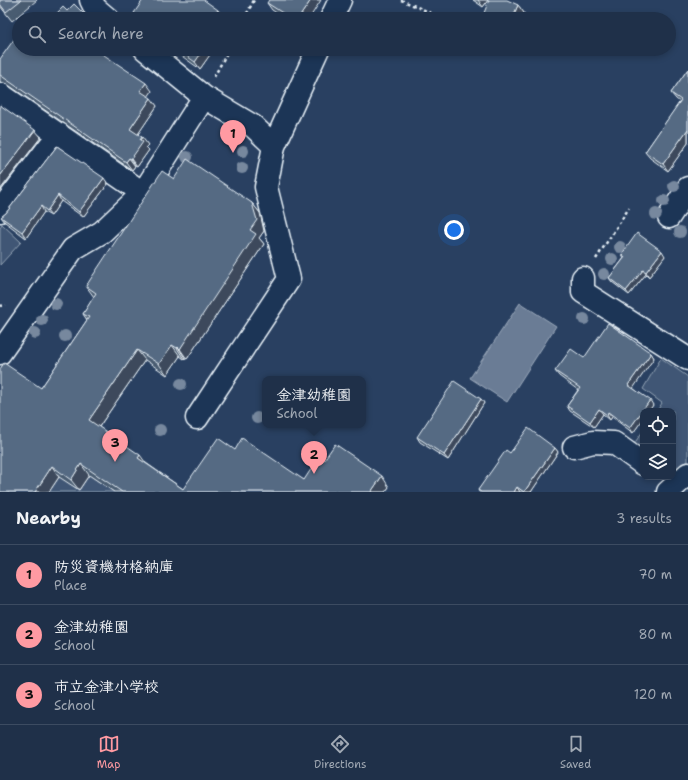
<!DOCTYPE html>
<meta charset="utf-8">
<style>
:root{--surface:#1f3049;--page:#2c3c53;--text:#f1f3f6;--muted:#a1a9b4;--line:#3c4b61;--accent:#ff9aa2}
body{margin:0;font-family:"Shantell Sans","Klee One",sans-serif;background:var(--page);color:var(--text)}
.controls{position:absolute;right:12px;bottom:12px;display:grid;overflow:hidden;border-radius:8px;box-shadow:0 2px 6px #0003}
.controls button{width:36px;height:36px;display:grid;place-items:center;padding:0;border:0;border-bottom:1px solid var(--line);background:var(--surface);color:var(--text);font:20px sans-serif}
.you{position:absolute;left:454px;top:230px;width:14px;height:14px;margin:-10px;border:3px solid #fff;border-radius:50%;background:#1a73e8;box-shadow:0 0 0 6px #1a73e833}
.badge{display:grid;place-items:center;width:26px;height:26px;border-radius:50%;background:var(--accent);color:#111;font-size:13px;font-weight:700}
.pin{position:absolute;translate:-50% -33px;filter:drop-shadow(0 1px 2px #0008)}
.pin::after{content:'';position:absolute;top:21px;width:14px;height:12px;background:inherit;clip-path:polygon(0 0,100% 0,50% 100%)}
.popup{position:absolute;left:262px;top:376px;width:104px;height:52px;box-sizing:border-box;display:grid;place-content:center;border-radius:8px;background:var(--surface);filter:drop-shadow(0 1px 3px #0005);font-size:13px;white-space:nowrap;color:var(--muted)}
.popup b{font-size:15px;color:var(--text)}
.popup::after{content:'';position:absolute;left:50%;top:100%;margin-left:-8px;border:8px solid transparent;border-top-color:var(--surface)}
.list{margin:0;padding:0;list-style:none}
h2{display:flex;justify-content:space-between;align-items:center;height:52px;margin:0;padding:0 16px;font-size:17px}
h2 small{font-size:13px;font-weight:400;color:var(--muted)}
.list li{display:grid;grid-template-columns:26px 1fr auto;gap:12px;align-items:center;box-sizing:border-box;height:60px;padding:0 16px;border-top:1px solid var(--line)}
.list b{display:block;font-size:15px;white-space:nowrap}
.list p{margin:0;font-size:13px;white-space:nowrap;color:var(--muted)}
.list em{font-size:13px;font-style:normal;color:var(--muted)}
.icon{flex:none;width:22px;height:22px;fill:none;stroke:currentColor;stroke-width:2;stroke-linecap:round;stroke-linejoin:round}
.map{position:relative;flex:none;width:688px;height:492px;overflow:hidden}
.search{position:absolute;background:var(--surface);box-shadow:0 2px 6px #0003;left:12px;right:12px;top:12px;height:44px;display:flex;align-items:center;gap:10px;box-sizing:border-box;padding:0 14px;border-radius:22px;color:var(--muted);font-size:15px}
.sheet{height:232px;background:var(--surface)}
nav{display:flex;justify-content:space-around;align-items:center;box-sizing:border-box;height:56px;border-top:1px solid var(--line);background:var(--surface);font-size:11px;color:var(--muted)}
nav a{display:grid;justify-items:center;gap:2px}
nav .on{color:var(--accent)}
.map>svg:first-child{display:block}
</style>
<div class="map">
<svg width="688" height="492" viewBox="0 0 688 492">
<rect width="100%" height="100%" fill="#294061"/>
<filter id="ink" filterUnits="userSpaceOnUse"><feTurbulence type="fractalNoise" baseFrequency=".025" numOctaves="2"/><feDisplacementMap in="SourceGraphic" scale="8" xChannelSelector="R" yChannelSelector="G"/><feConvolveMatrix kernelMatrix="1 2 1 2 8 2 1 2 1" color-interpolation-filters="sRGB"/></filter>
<g filter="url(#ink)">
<path fill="#415774" stroke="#94a4b6" d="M 2,224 L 21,242 L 0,265 L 0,227 Z
M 661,358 L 688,377 L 688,464 L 673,477 L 673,411 L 657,411 L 662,403 L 643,389 Z
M 643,431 L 643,457 L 631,448 Z
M 39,462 L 79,490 L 89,475 L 114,492 L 49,492 Z"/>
<path fill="#6b7c95" stroke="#9dabbd" d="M 520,303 L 556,326 L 507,402 L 470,378 Z"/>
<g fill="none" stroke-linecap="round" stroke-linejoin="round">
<defs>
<path id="minor" d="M 91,0 L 95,8 L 108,19
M 331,19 L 340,0
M 145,49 L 204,97 L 253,126 L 274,146
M 0,94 L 143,193
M 0,211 L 59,134
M 669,217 L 688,188
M 583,278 L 583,292 L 688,359
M 0,353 L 73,249 L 102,232 L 143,193 L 204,97
M 197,418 L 289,279 L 266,187 L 274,146 L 318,49
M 574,447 L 593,442 L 614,443 L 643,464
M 668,492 L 688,474"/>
</defs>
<use href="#minor" stroke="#e8f1f8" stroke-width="25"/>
<path stroke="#e8f1f8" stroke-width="2.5" stroke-dasharray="3 3" stroke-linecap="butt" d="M 401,0 L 445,19
M 244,19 L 254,0
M 214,77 L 229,49
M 596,259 L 629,208
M 0,306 L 6,305"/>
<use href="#minor" stroke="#1d3557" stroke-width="22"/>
</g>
<g fill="#77889e">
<circle cx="243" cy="151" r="6"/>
<circle cx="187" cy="157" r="6"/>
<circle cx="242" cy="168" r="6"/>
<circle cx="674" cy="186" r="6"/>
<circle cx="664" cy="201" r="6"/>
<circle cx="656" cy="214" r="6"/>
<circle cx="680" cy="232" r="6"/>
<circle cx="620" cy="247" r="6"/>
<circle cx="612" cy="259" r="6"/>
<circle cx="604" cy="274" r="6"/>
<circle cx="56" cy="304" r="6"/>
<circle cx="584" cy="319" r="6"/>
<circle cx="42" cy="320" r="6"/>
<circle cx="35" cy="333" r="6"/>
<circle cx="65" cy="336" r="6"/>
<circle cx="181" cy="384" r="6"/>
<circle cx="257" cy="418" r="6"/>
<circle cx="160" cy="430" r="6"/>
</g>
<path fill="#495b71" stroke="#e8f1f8" d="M 0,0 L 37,0 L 12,21 L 0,6 Z
M 473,0 L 488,0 L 483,7 Z
M 267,3 L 309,19 L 286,19 L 272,10 Z
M 518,5 L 524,13 L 522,19 L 488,19 L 484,13 Z
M 134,13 L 223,17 L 222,19 L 138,19 Z
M 19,49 L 152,91 L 148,96 L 157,106 L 138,134 L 148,145 L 146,147 L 149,150 L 137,167 L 135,166 L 132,170 L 7,84 L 1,82 L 0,82 L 0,59 Z
M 167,49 L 214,49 L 200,69 L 176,52 L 174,54 Z
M 688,69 L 688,143 L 668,171 L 650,158 L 645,152 L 680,102 L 676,99 L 671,93 Z
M 57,146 L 108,184 L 83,217 L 61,201 L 51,216 L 44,212 L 26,238 L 5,222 L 1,217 L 6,213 Z
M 174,179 L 252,203 L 260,213 L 264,231 L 259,238 L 264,244 L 187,359 L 185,358 L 184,359 L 180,356 L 167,375 L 145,360 L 99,427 L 146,463 L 183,489 L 235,450 L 304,480 L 324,460 L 389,487 L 385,492 L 114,492 L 89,475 L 79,490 L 59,477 L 49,492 L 0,492 L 41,388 L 87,320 L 83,314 L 94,297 L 86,286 Z
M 622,254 L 665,256 L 649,277 L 646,274 L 629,295 L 612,282 L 609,278 L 624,258 Z
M 651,353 L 654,358 L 633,388 L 653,405 L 633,433 L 612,417 L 610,420 L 603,414 L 594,427 L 570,411 L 567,406 L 578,390 L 559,376 L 555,371 L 584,358 Z
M 481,399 L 484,403 L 448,460 L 420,442 L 417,437 Z
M 555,448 L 558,452 L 531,492 L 479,492 L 478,490 L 510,453 Z"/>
<path fill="#3c4a5c" stroke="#e8f1f8" d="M 311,0 L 321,0 L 309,19 L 298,19 Z
M 478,0 L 488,0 L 483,7 Z
M 518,5 L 524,13 L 522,19 L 512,19 Z
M 218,10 L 223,17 L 222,19 L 213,19 L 212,18 Z
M 171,49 L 174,49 L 176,52 L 174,54 Z
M 204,49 L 214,49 L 200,69 L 195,62 Z
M 146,83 L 152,91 L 146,100 L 140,91 Z
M 151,98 L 157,106 L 136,137 L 130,129 Z
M 688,129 L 688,143 L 668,171 L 663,164 Z
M 35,130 L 41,137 L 0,190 L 0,176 Z
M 142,137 L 148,145 L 146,147 L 149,150 L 137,167 L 131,159 L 140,140 Z
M 129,158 L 135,166 L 132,170 L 126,162 Z
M 104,178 L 108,184 L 83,217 L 79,212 Z
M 58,195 L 61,201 L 51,216 L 47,211 Z
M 252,203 L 260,213 L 264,231 L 259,238 L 264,244 L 187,359 L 180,349 L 250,230 Z
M 41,206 L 44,212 L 26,238 L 22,232 Z
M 662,251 L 665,256 L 649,277 L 646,272 Z
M 643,270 L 646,274 L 629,295 L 626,291 Z
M 172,345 L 180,356 L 167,375 L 159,364 Z
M 178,347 L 185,358 L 184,359 L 177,348 Z
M 137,350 L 145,360 L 96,431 L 89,420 Z
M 651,353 L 654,358 L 632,390 L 628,385 Z
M 481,399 L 484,403 L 448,460 L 444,455 Z
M 650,400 L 653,405 L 649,411 L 643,411 L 643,419 L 633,433 L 630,428 Z
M 599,409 L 603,414 L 594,427 L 590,422 Z
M 608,412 L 612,417 L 610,420 L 607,415 Z
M 555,448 L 558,452 L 531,492 L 524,492 Z
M 140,455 L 148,466 L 138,458 Z
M 81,464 L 89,475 L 79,490 L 71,480 Z
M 52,466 L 59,477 L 49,492 L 35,492 Z
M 382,476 L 389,487 L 385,492 L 371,492 Z
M 517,487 L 520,492 L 514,492 Z"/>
<path fill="#556a83" stroke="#e8f1f8" d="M 0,0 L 21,0 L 6,12 L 0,4 Z
M 143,0 L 204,0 L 218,10 L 212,18 L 214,19 L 142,19 L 134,13 Z
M 269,0 L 311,0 L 298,19 L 292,19 L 267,3 Z
M 489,0 L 507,0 L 518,5 L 512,19 L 498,19 L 484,13 Z
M 74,4 L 89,19 L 51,19 L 63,7 L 67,11 Z
M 15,38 L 19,41 L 19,49 L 95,49 L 146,83 L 140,91 L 151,98 L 130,129 L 142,137 L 140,140 L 143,142 L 131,159 L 129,158 L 126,162 L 0,75 L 0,59 Z
M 177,49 L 204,49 L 195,62 Z
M 688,69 L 688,129 L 663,164 L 645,152 L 681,100 L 671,93 Z
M 0,105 L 35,130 L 0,176 Z
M 57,146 L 104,178 L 79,212 L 58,195 L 47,211 L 41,206 L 22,232 L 1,217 L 6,213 Z
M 187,159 L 252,203 L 257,220 L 250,230 L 256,234 L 180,349 L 178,347 L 177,348 L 172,345 L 159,364 L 137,350 L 89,420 L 140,455 L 138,458 L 183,489 L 218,438 L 235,450 L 242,438 L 304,480 L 319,457 L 324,460 L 335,444 L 382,476 L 371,492 L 122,492 L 81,464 L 71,480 L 52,466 L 35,492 L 0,492 L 0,369 L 4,363 L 41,388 L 89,317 L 83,314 L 96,293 L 86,286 L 162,171 L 174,179 Z
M 637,233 L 662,251 L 646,272 L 643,270 L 626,291 L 609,278 L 625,257 L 622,254 Z
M 608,323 L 651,353 L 628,385 L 650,400 L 630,428 L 608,412 L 607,415 L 599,409 L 590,422 L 567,406 L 580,388 L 555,371 L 571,349 L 584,358 Z
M 454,381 L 481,399 L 444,455 L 417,437 Z
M 528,428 L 555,448 L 524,492 L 517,487 L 514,492 L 481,492 L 478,490 L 506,450 L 510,453 Z"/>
</g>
</svg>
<div class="controls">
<button><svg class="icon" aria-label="locate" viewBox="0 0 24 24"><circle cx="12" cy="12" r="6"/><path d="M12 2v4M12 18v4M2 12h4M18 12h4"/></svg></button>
<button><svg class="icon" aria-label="layers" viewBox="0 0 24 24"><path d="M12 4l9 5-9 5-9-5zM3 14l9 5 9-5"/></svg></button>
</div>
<div class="you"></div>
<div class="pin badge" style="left:233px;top:153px">1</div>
<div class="pin badge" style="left:314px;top:474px">2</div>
<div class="popup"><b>金津幼稚園</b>School</div>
<div class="pin badge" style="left:115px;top:462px">3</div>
<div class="search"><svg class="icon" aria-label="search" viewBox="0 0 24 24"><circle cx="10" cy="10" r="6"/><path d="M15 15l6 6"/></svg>Search here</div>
</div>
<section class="sheet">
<h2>Nearby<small>3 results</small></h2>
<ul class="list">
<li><span class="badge">1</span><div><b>防災資機材格納庫</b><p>Place</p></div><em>70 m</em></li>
<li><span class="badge">2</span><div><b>金津幼稚園</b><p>School</p></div><em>80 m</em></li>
<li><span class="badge">3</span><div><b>市立金津小学校</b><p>School</p></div><em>120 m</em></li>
</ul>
</section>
<nav>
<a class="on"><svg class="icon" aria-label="map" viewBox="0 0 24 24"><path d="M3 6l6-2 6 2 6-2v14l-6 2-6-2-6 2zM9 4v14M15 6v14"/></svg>Map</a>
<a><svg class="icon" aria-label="directions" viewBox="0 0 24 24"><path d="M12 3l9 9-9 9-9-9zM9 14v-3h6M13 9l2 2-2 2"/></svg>Directions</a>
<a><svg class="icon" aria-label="saved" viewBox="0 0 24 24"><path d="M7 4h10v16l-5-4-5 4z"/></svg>Saved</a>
</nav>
